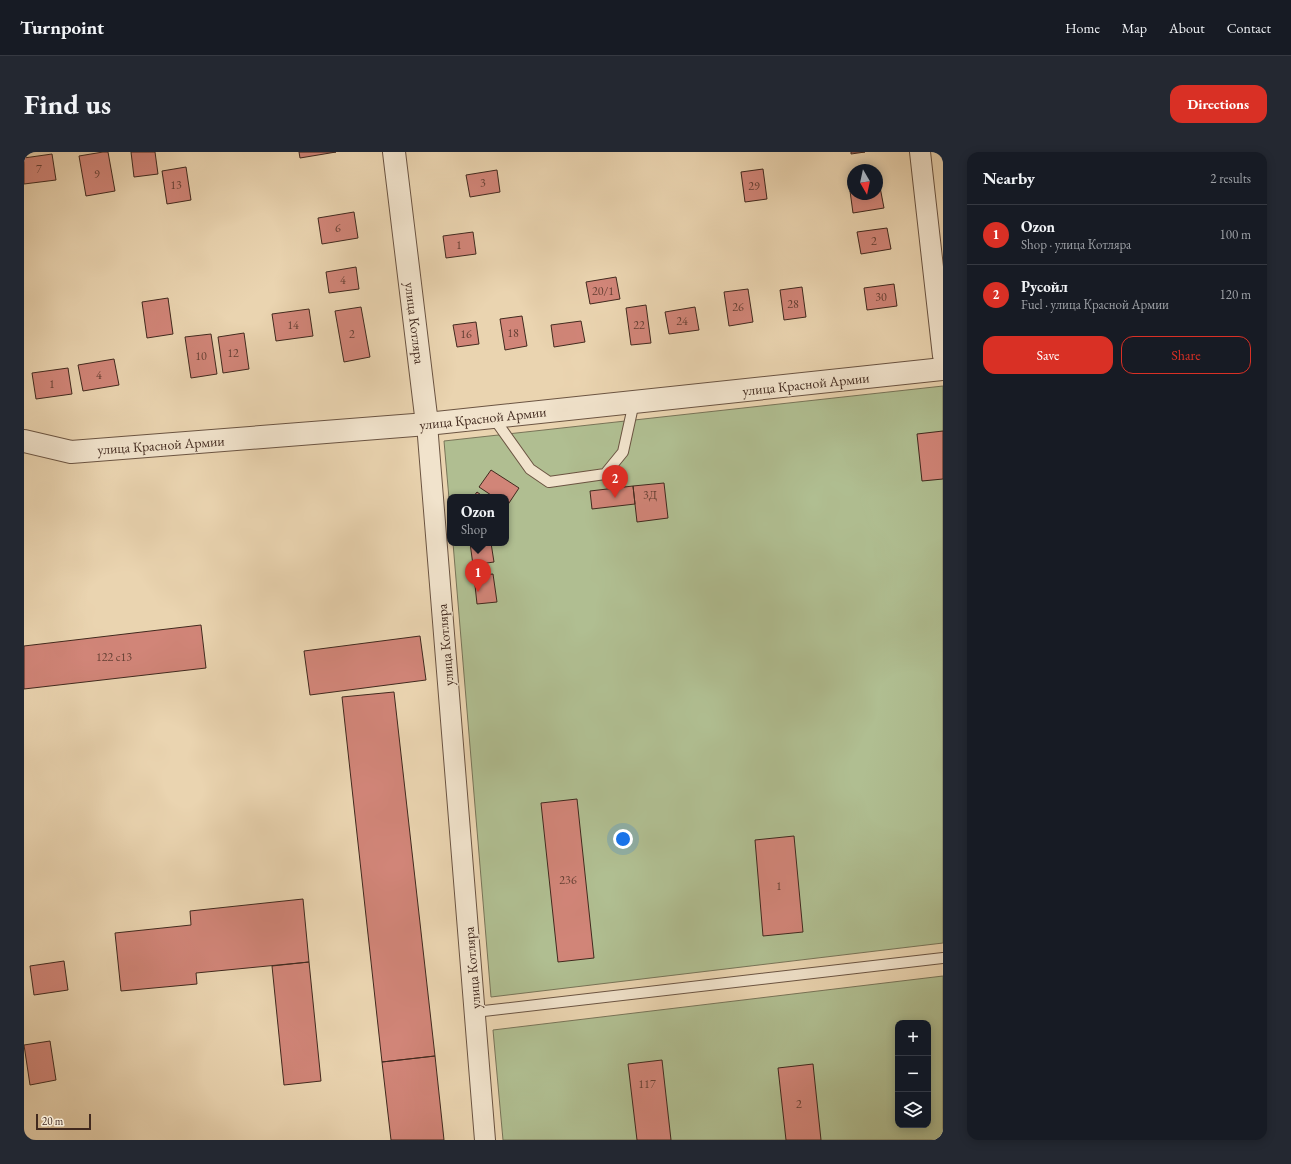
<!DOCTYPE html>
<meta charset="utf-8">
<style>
:root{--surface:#171b24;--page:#242831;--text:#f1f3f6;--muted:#9ea1a6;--line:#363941;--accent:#d93025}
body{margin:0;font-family:"EB Garamond",serif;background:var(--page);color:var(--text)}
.controls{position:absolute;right:12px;bottom:12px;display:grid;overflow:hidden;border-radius:8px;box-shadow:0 2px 10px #0003}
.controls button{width:36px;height:36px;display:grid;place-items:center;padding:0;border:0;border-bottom:1px solid var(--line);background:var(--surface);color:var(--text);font:20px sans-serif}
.compass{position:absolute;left:823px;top:12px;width:36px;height:36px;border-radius:50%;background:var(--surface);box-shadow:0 2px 10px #0003;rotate:171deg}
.scale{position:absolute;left:12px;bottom:10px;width:55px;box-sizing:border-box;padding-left:4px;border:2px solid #41291e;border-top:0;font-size:11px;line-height:14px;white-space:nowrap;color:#41291e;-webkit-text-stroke:3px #f1e3cc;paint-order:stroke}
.you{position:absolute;left:599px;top:687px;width:14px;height:14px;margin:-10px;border:3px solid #fff;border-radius:50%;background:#1a73e8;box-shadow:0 0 0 6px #1a73e833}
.badge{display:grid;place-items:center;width:26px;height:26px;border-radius:50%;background:var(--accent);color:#fff;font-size:13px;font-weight:700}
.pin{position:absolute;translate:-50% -33px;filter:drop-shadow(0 1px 2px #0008)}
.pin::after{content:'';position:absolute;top:21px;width:14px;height:12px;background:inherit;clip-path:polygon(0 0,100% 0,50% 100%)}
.popup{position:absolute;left:423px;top:342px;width:62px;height:52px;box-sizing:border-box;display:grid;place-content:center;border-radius:8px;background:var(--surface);filter:drop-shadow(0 1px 3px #0005);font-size:13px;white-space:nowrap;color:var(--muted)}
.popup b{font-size:15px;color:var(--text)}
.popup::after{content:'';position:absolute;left:50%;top:100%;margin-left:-8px;border:8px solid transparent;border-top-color:var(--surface)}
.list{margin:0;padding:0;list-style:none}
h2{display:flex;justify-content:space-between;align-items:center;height:52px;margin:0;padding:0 16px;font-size:17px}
h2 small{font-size:13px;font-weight:400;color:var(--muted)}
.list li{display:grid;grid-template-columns:26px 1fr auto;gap:12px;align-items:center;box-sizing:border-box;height:60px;padding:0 16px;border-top:1px solid var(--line)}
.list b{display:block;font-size:15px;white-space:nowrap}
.list p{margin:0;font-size:13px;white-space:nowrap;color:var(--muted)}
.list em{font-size:13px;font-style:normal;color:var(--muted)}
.actions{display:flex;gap:8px;padding:12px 16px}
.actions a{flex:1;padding:9px 0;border:1px solid var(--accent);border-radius:12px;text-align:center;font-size:14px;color:var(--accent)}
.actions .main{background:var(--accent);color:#fff}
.icon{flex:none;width:22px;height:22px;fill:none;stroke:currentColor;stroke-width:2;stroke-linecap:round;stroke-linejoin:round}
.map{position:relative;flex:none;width:919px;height:988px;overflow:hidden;border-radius:12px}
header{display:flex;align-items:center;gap:24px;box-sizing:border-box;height:56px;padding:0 20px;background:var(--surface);border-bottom:1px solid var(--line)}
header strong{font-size:19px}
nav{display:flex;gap:22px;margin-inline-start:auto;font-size:14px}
.intro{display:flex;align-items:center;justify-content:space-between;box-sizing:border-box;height:96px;padding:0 24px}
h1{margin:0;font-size:28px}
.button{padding:10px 18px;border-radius:12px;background:var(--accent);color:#fff;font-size:14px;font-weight:700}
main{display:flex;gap:24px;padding:0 24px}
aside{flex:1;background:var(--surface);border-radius:12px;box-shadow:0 2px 10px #0003}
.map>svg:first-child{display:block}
</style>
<header>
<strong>Turnpoint</strong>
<nav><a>Home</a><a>Map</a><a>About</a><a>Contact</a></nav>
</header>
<div class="intro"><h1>Find us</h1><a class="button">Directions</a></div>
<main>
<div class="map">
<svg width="919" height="988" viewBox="0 0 919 988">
<rect width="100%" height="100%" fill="#ead4b0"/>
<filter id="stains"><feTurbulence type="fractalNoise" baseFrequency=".005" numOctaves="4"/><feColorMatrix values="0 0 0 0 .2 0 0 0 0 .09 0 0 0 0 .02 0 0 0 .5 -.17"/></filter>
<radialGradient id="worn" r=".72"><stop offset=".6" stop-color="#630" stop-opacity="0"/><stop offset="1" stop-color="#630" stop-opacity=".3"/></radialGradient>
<path fill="#b0be91" stroke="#787458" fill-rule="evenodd" d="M 919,234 L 919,791 L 467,845 L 429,391 L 482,391 L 482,345 L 426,345 L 426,358 L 420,289 Z
M 919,824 L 919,988 L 479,988 L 469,878 ZM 874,871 L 904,871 L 904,973 L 874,973 Z"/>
<path fill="#d18578" stroke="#41291e" d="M 79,0 L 84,0 L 91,39 L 62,44 L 55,4 Z
M 107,0 L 131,0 L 134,22 L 110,25 Z
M 275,0 L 312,0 L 276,6 Z
M 827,0 L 841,0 L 827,2 Z
M 28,2 L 32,28 L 0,32 L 0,6 Z
M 162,15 L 167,48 L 143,52 L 138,19 Z
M 739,17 L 743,47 L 721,50 L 717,20 Z
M 473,18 L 476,40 L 446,45 L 442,23 Z
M 853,35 L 856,35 L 860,56 L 829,61 L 826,39 L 829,39 L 829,42 L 853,42 Z
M 330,60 L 334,86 L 298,92 L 294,66 Z
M 863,76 L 867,97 L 837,102 L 833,80 Z
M 449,80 L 452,102 L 422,106 L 419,84 Z
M 332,115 L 335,137 L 305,141 L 302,120 Z
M 592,125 L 596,147 L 566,152 L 562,130 Z
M 870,132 L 873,154 L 843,158 L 840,136 Z
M 778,135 L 782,165 L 760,168 L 756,138 Z
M 724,137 L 729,170 L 705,174 L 700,140 Z
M 144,146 L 149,182 L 123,186 L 118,150 Z
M 622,153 L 627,191 L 607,193 L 602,156 Z
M 337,155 L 346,205 L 320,210 L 311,159 Z
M 671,155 L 675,178 L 645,182 L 641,160 Z
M 285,157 L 289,184 L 252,189 L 248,162 Z
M 498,164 L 503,194 L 481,198 L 476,167 Z
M 557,169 L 561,190 L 530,195 L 527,173 Z
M 452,170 L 455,192 L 433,195 L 429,173 Z
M 220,181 L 225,217 L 199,221 L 194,185 Z
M 187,182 L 193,222 L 167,226 L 161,185 Z
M 90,207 L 95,233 L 59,239 L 54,213 Z
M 44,216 L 48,242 L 12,247 L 8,221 Z
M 919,279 L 919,327 L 898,329 L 893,282 Z
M 467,318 L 495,336 L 483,354 L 482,353 L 482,345 L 470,345 L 455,335 Z
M 640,331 L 644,366 L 613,370 L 609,334 Z
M 609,334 L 611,352 L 568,357 L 566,339 Z
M 453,340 L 460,345 L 449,345 Z
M 446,391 L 467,391 L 470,410 L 449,413 Z
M 469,422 L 473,450 L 453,452 L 450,424 Z
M 177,473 L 182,516 L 0,537 L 0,494 Z
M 396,484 L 402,528 L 286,543 L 280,499 Z
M 370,540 L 411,904 L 358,910 L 318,545 Z
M 553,647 L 570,806 L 534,810 L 517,651 Z
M 770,684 L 779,780 L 739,784 L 731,688 Z
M 279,747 L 285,810 L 172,821 L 173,832 L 97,839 L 91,781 L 167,773 L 166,759 Z
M 40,809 L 44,838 L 10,843 L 6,814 Z
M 285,810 L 297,929 L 260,933 L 248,814 Z
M 26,889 L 32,928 L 6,933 L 0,893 Z
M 411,904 L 420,988 L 367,988 L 358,910 Z
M 638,908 L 647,988 L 613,988 L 604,912 Z
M 789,912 L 797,988 L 762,988 L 754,916 Z"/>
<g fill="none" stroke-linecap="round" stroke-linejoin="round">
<defs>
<path id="service" d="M 469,265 L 506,317 L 525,330 L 581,322 L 599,300 L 610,250
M 451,860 L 919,806"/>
<path id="minor" d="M 896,0 L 919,204
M 403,272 L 461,988"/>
<path id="tertiary" d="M 370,0 L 403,272
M 0,289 L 47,300 L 403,272 L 919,217"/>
</defs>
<use href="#service" stroke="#6b5442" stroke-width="12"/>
<use href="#minor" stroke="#6b5442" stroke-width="22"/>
<use href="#tertiary" stroke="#6b5442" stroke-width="24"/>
<use href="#service" stroke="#f1e3cc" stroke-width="10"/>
<use href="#minor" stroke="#f1e3cc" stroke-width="20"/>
<use href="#tertiary" stroke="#f1e3cc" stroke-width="22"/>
</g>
<g text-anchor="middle" stroke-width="3" stroke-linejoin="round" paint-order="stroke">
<g font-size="12" fill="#654034">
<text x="15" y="21">7</text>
<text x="73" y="26">9</text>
<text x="459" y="35">3</text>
<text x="152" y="37">13</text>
<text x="730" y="38">29</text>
<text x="314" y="80">6</text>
<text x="850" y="93">2</text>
<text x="435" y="97">1</text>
<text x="319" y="132">4</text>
<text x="579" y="143">20/1</text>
<text x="857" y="149">30</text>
<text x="769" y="156">28</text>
<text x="714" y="159">26</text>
<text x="658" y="173">24</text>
<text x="269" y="177">14</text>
<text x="615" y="177">22</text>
<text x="489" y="185">18</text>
<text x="328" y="186">2</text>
<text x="442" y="186">16</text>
<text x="209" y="205">12</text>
<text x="177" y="208">10</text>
<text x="75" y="227">4</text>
<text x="28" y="236">1</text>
<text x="626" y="347">3Д</text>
<text x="90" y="509">122 с13</text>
<text x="544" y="732">236</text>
<text x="755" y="738">1</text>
<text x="623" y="936">117</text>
<text x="775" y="956">2</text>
</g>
<g font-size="14" fill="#41291e" stroke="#f1e3cc">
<text transform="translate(391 171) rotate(83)" y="5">улица Котляра</text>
<text transform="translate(782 232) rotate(-6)" y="5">улица Красной Армии</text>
<text transform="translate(459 266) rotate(-6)" y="5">улица Красной Армии</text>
<text transform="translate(137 293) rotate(-4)" y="5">улица Красной Армии</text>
<text transform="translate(421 493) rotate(-95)" y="5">улица Котляра</text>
<text transform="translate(448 816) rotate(-95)" y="5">улица Котляра</text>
</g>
</g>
<rect width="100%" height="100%" filter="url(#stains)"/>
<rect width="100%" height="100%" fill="url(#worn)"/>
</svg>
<div class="controls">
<button>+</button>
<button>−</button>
<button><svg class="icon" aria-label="layers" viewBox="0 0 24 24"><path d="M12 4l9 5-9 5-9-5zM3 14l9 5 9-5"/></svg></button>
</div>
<svg class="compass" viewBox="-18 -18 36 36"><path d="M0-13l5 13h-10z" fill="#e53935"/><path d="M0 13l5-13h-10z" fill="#9ea1a6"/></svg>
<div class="scale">20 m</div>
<div class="you"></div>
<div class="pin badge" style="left:454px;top:440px">1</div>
<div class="popup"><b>Ozon</b>Shop</div>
<div class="pin badge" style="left:591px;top:346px">2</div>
</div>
<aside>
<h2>Nearby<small>2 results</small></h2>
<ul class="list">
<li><span class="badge">1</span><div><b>Ozon</b><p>Shop · улица Котляра</p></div><em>100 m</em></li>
<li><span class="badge">2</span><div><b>Русойл</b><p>Fuel · улица Красной Армии</p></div><em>120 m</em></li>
</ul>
<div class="actions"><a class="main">Save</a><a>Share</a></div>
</aside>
</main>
